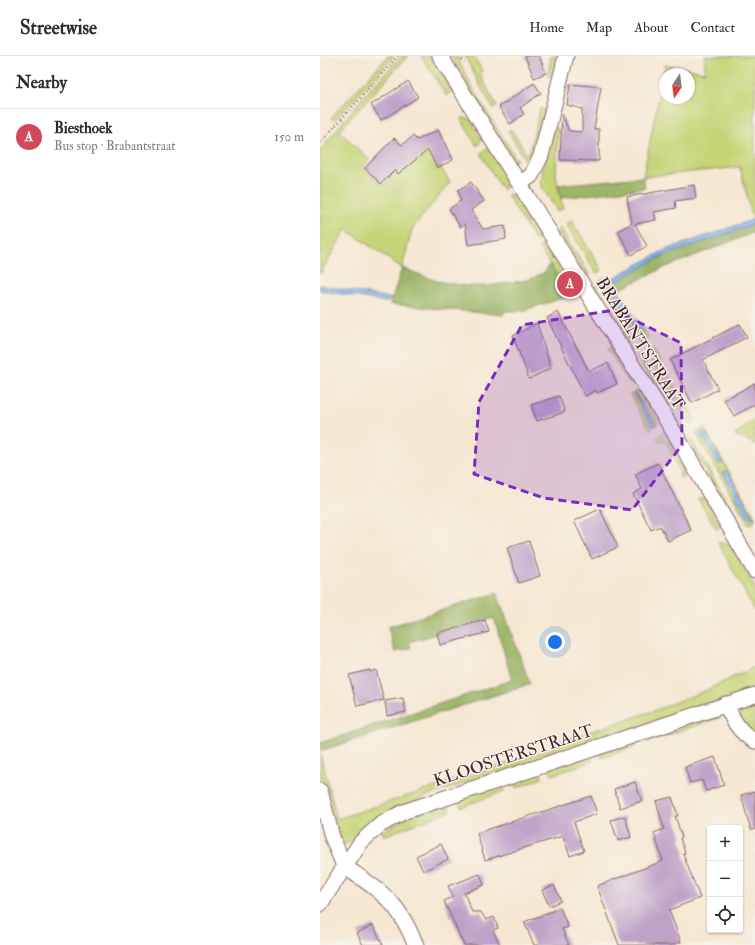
<!DOCTYPE html>
<meta charset="utf-8">
<style>
:root{--surface:#fff;--page:#f7f7f7;--text:#2b2b33;--muted:#7c7c81;--line:#e1e1e2;--accent:#d1495b}
body{margin:0;font-family:"IM FELL Double Pica",serif;background:var(--page);color:var(--text)}
.controls{position:absolute;right:12px;bottom:12px;display:grid;overflow:hidden;border-radius:4px;box-shadow:0 1px 3px #0004}
.controls button{width:36px;height:36px;display:grid;place-items:center;padding:0;border:0;border-bottom:1px solid var(--line);background:var(--surface);color:var(--text);font:20px sans-serif}
.compass{position:absolute;left:339px;top:12px;width:36px;height:36px;border-radius:50%;background:var(--surface);box-shadow:0 1px 3px #0004;rotate:193deg}
.you{position:absolute;left:235px;top:586px;width:14px;height:14px;margin:-10px;border:3px solid #fff;border-radius:50%;background:#1a73e8;box-shadow:0 0 0 6px #1a73e833}
.badge{display:grid;place-items:center;width:26px;height:26px;border-radius:50%;background:var(--accent);color:#fff;font-size:13px;font-weight:700}
.pin{position:absolute;translate:-50% -50%;border:2px solid #fff;box-shadow:0 1px 4px #0006}
.list{margin:0;padding:0;list-style:none}
h2{display:flex;justify-content:space-between;align-items:center;height:52px;margin:0;padding:0 16px;font-size:17px}
h2 small{font-size:13px;font-weight:400;color:var(--muted)}
.list li{display:grid;grid-template-columns:26px 1fr auto;gap:12px;align-items:center;box-sizing:border-box;height:56px;padding:0 16px;border-top:1px solid var(--line)}
.list b{display:block;font-size:15px;white-space:nowrap}
.list p{margin:0;font-size:13px;white-space:nowrap;color:var(--muted)}
.list em{font-size:13px;font-style:normal;color:var(--muted)}
.icon{flex:none;width:22px;height:22px;fill:none;stroke:currentColor;stroke-width:2;stroke-linecap:round;stroke-linejoin:round}
.map{position:relative;flex:none;width:435px;height:889px;overflow:hidden}
header{display:flex;align-items:center;gap:24px;box-sizing:border-box;height:56px;padding:0 20px;background:var(--surface);border-bottom:1px solid var(--line)}
header strong{font-size:19px}
nav{display:flex;gap:22px;margin-inline-start:auto;font-size:14px}
main{display:flex}
aside{flex:1;background:var(--surface)}
.map>svg:first-child{display:block}
</style>
<header>
<strong>Streetwise</strong>
<nav><a>Home</a><a>Map</a><a>About</a><a>Contact</a></nav>
</header>
<main>
<aside>
<h2>Nearby<small></small></h2>
<ul class="list">
<li><span class="badge">A</span><div><b>Biesthoek</b><p>Bus stop · Brabantstraat</p></div><em>150 m</em></li>
</ul>
</aside>
<div class="map">
<svg width="435" height="889" viewBox="0 0 435 889">
<rect width="100%" height="100%" fill="#f7f3e8"/>
<filter id="ink" filterUnits="userSpaceOnUse"><feTurbulence type="fractalNoise" baseFrequency=".025" numOctaves="2"/><feDisplacementMap in="SourceGraphic" scale="8" xChannelSelector="R" yChannelSelector="G"/><feConvolveMatrix kernelMatrix="1 2 1 2 8 2 1 2 1" color-interpolation-filters="sRGB"/></filter>
<filter id="wash" filterUnits="userSpaceOnUse"><feTurbulence type="fractalNoise" baseFrequency=".012" numOctaves="4" result="noise"/><feDisplacementMap in="SourceGraphic" scale="16" xChannelSelector="R" yChannelSelector="G"/><feGaussianBlur stdDeviation="0.9" result="paint"/><feColorMatrix in="noise" values="0 0 0 0 0 0 0 0 0 0 0 0 0 0 0 0 0 1.4 0 .05"/><feComposite in="paint" operator="in"/></filter>
<g filter="url(#wash)">
<rect width="100%" height="100%" fill="#f5e7d2"/>
<path fill="#c5d476" stroke="#887a50" fill-rule="evenodd" d="M 68,0 L 74,0 L 15,64 L 11,62 Z
M 82,0 L 88,0 L 19,75 L 50,104 L 43,111 L 62,130 L 106,89 L 130,126 L 92,173 L 82,212 L 26,173 L 0,218 L 0,94 L 43,41 Z
M 101,0 L 110,0 L 132,34 L 127,40 Z
M 131,0 L 136,0 L 158,42 L 197,104 L 194,105 L 142,22 Z
M 145,0 L 154,0 L 162,15 L 159,17 L 177,50 L 173,52 L 163,35 Z
M 231,0 L 241,0 L 235,19 L 228,21 Z
M 385,0 L 435,0 L 435,163 L 433,164 L 420,111 L 323,121 L 345,9 L 385,16 ZM 345,18 L 369,18 L 369,42 L 345,42 Z
M 220,53 L 226,54 L 216,98 L 207,107 L 188,75 L 191,73 L 208,100 Z
M 143,62 L 150,63 L 162,83 L 157,90 L 141,63 Z
M 232,72 L 238,73 L 236,120 L 243,153 L 237,155 L 220,128 Z
M 166,93 L 169,93 L 187,122 L 184,133 L 182,133 L 162,100 L 161,97 Z
M 198,138 L 213,164 L 203,165 L 188,141 L 188,139 Z
M 252,165 L 282,214 L 276,217 L 246,168 Z
M 214,166 L 221,178 L 216,185 L 204,167 Z
M 240,172 L 270,219 L 266,220 L 238,176 Z
M 229,189 L 231,194 L 229,196 L 240,213 L 239,215 L 257,237 L 253,242 L 251,242 L 219,191 Z
M 287,221 L 288,224 L 291,222 L 322,275 L 320,269 L 328,281 L 320,287 L 280,224 Z
M 276,229 L 311,286 L 307,286 L 273,232 Z
M 292,291 L 314,326 L 310,328 L 288,293 Z
M 333,293 L 376,365 L 370,369 L 326,297 Z
M 320,299 L 363,370 L 361,372 L 318,303 Z
M 319,333 L 338,365 L 337,369 L 331,372 L 332,374 L 330,374 L 310,339 ZM 316,338 L 336,368 L 335,369 L 332,370 L 314,339 Z
M 435,362 L 435,388 L 415,379 Z
M 384,372 L 435,461 L 435,465 L 429,469 L 376,377 ZM 407,414 L 433,461 L 432,463 L 428,461 L 404,418 L 404,416 Z
M 345,375 L 366,409 L 363,421 L 361,422 L 359,418 L 361,417 L 345,384 L 340,386 L 337,381 Z
M 369,380 L 423,473 L 420,473 L 366,382 Z
M 378,443 L 385,443 L 400,468 L 397,474 Z
M 398,486 L 412,490 L 435,532 L 435,555 Z
M 435,611 L 435,633 L 109,739 L 92,746 L 44,774 L 29,787 L 22,787 L 8,754 L 0,720 L 0,697 L 17,763 L 234,692 L 233,688 L 336,654 L 382,636 Z
M 435,644 L 435,679 L 430,675 L 419,661 C 420,651 427,648 435,644 Z
M 392,659 L 401,661 L 327,686 L 326,681 Z
M 314,685 L 316,690 L 282,702 L 280,696 Z
M 271,699 L 272,705 L 232,719 L 229,712 Z
M 220,716 L 222,722 L 196,732 L 193,724 Z
M 182,728 L 184,735 L 141,751 L 138,742 Z
M 127,745 L 130,755 L 64,780 L 62,776 L 92,758 Z"/>
<path fill="#9cb667" stroke="#736a49" d="M 323,121 L 325,132 L 241,142 L 238,129 Z
M 435,168 L 435,176 L 341,213 L 298,234 L 291,222 L 293,222 L 293,224 L 350,197 Z
M 230,208 L 250,240 L 201,255 L 185,255 L 183,259 L 70,248 L 82,212 L 117,225 L 147,230 L 168,230 L 208,224 L 225,216 Z
M 177,537 L 210,628 L 0,695 L 0,687 L 192,624 L 174,562 L 89,586 L 91,592 L 75,596 L 68,571 Z"/>
<path fill="#7fb3ec" stroke="#64698c" d="M 435,163 L 435,168 L 340,201 L 297,225 L 293,224 L 293,222 L 345,194 Z
M 0,229 L 69,242 L 71,243 L 68,246 L 66,246 L 0,234 Z
M 293,229 L 295,230 L 320,269 L 322,275 L 321,277 L 319,277 L 292,235 L 290,230 Z
M 314,338 L 316,338 L 336,369 L 332,370 Z
M 382,376 L 385,376 L 403,407 L 399,408 L 380,377 Z
M 407,414 L 433,461 L 432,463 L 428,461 L 404,418 L 404,416 Z"/>
<g id="blocks">
<path fill="#bfa2c9" d="M 205,0 L 219,0 L 226,17 L 214,22 Z
M 88,25 L 98,41 L 61,64 L 51,49 Z
M 214,27 L 221,37 L 200,52 L 204,58 L 190,68 L 179,51 Z
M 250,28 L 281,31 L 274,73 L 279,73 L 279,105 L 240,104 L 242,58 L 249,75 L 262,76 L 262,53 L 247,49 Z
M 118,74 L 133,104 L 117,112 L 108,94 L 78,118 L 75,114 L 61,128 L 45,112 L 74,82 L 82,89 L 93,80 L 97,84 Z
M 151,126 L 164,145 L 151,154 L 163,173 L 185,170 L 186,183 L 148,189 L 145,168 L 140,171 L 129,153 L 141,145 L 138,134 Z
M 374,129 L 376,142 L 355,145 L 356,152 L 334,156 L 336,164 L 315,168 L 327,190 L 311,199 L 298,175 L 312,167 L 307,141 Z
M 238,256 L 269,315 L 288,307 L 297,328 L 277,337 L 276,334 L 265,340 L 227,262 Z
M 217,267 L 231,312 L 209,323 L 193,280 Z
M 420,268 L 427,281 L 383,304 L 398,333 L 372,347 L 350,304 Z
M 435,327 L 435,348 L 414,360 L 404,344 Z
M 239,340 L 245,356 L 217,365 L 211,349 Z
M 338,407 L 371,474 L 348,485 L 340,470 L 331,474 L 313,438 L 322,433 L 315,418 Z
M 280,453 L 298,491 L 272,503 L 254,465 Z
M 209,485 L 220,520 L 199,527 L 187,492 Z
M 165,564 L 169,576 L 120,589 L 117,577 Z
M 50,614 L 50,616 L 56,614 L 64,644 L 37,650 L 29,619 Z
M 83,642 L 86,656 L 67,660 L 65,645 Z
M 395,701 L 404,729 L 386,735 L 382,724 L 370,727 L 365,711 Z
M 315,726 L 322,745 L 300,752 L 294,733 Z
M 435,735 L 435,773 L 431,774 L 421,739 Z
M 271,740 L 277,758 L 254,766 L 264,795 L 250,800 L 243,780 L 165,804 L 157,777 Z
M 352,741 L 358,760 L 355,760 L 362,781 L 360,782 L 365,797 L 363,798 L 380,842 L 349,854 L 361,886 L 352,889 L 299,889 L 277,830 L 343,805 L 334,777 L 344,773 L 336,745 Z
M 305,760 L 311,781 L 298,785 L 291,764 Z
M 121,788 L 128,803 L 103,815 L 96,800 Z
M 160,818 L 164,829 L 144,837 L 152,856 L 161,856 L 166,864 L 174,861 L 178,872 L 173,874 L 180,889 L 144,889 L 124,845 L 133,841 L 128,830 Z
M 234,829 L 241,845 L 229,850 L 222,834 Z
M 240,852 L 248,871 L 242,873 L 249,889 L 214,889 L 204,866 Z
M 53,869 L 63,889 L 43,889 L 37,877 Z"/>
</g>
</g>
<g filter="url(#ink)">
<use href="#blocks" fill-opacity="0" stroke="#866565" stroke-width="1"/>
<g fill="none" stroke-linecap="round" stroke-linejoin="round">
<defs>
<path id="minor" d="M 120,0 L 357,381 L 435,515
M 200,127 L 211,120 L 221,100 L 246,0
M 406,648 C 412,663 420,678 435,685
M 0,735 L 12,781 L 24,810
M 24,810 C 42,823 61,834 75,851 C 84,862 90,876 96,889
M 0,848 L 41,786 L 60,769 L 83,756 L 435,639"/>
</defs>
<use href="#minor" stroke="#866565" stroke-width="17"/>
<path stroke="#866565" stroke-width="2.5" stroke-dasharray="1 3" stroke-linecap="butt" d="M 140,0 L 144,7
M 0,87 L 78,0"/>
<use href="#minor" stroke="#fff" stroke-width="15"/>
</g>
</g>
<path fill="#7b2cbf" fill-opacity="0.2" stroke="#7b2cbf" stroke-width="3" stroke-dasharray="8 5" stroke-linejoin="round" d="M 294,254 L 361,287 L 362,389 L 312,454 L 224,442 L 154,418 L 159,346 L 202,269 Z"/>
<g text-anchor="middle" stroke-width="3" stroke-linejoin="round" paint-order="stroke">
<g font-size="17" fill="#4a1f2b" stroke="#f7f3e8">
<text transform="translate(321 287) rotate(58)" y="6">BRABANTSTRAAT</text>
<text transform="translate(193 699) rotate(-18)" y="6">KLOOSTERSTRAAT</text>
</g>
</g>
</svg>
<div class="controls">
<button>+</button>
<button>−</button>
<button><svg class="icon" aria-label="locate" viewBox="0 0 24 24"><circle cx="12" cy="12" r="6"/><path d="M12 2v4M12 18v4M2 12h4M18 12h4"/></svg></button>
</div>
<svg class="compass" viewBox="-18 -18 36 36"><path d="M0-13l5 13h-10z" fill="#e53935"/><path d="M0 13l5-13h-10z" fill="#7c7c81"/></svg>
<div class="you"></div>
<div class="pin badge" style="left:250px;top:228px">A</div>
</div>
</main>
